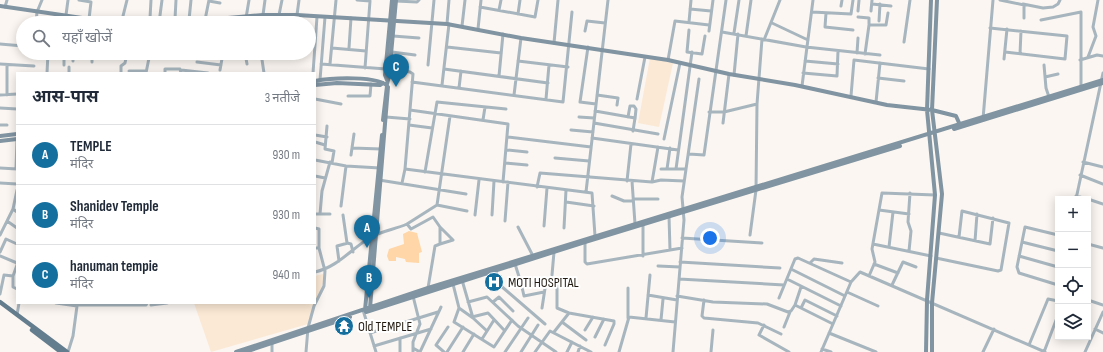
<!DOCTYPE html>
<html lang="hi">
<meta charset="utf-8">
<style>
:root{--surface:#fff;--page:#f2f2f3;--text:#1f2937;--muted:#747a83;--line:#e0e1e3;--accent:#156f9e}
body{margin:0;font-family:"Sofia Sans Condensed","Noto Sans Devanagari",sans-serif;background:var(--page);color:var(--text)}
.controls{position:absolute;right:12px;bottom:12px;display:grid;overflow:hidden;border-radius:0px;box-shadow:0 2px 10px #0003}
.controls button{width:36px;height:36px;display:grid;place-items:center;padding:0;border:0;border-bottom:1px solid var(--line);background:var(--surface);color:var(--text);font:20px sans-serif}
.you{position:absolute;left:710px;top:238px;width:14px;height:14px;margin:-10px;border:3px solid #fff;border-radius:50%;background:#1a73e8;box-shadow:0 0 0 6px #1a73e833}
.badge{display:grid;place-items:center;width:26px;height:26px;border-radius:50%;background:var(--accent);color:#fff;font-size:13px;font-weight:700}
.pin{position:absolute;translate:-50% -33px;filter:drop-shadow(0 1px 2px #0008)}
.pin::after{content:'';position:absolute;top:21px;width:14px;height:12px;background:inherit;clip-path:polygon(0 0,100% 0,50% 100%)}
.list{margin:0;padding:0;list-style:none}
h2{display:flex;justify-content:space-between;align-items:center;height:52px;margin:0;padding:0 16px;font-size:17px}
h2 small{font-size:13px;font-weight:400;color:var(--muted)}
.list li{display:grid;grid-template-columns:26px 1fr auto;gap:12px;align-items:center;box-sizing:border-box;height:60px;padding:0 16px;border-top:1px solid var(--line)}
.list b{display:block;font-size:15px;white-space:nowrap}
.list p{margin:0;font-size:13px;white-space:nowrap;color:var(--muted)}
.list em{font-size:13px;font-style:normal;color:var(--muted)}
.icon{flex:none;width:22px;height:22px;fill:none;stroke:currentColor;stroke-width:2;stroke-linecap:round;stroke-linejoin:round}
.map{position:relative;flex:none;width:1103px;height:352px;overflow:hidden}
.search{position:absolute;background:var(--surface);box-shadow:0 2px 10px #0003;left:16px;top:16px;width:300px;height:44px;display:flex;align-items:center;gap:10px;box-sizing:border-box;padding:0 14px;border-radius:22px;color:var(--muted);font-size:15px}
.panel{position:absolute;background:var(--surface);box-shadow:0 2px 10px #0003;left:16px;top:72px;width:300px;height:232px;border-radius:0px}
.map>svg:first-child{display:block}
</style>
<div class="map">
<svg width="1103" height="352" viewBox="0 0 1103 352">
<rect width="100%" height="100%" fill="#fbf6f1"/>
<path fill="#fbe9d5" d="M 650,58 L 673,63 L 659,127 L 638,123 Z
M 323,274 L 324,281 L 308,324 L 211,352 L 194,303 L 315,303 L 315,276 Z"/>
<path fill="#fed6a8" d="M 409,231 L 417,233 L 422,252 L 419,253 L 419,263 L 406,262 L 405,259 L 396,257 L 396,261 L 389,261 L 387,256 L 389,249 L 404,244 L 403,234 Z"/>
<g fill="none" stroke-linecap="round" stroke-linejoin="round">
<path stroke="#a7b5be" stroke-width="3" d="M 79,0 L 91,2 L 89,19
M 357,0 L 370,1 L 365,68
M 1000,0 L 1024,5 L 1024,18
M 209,1 L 220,3
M 396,1 L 417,2 L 419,0
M 872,4 L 891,6
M 1023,4 L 1043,8 L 1053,7 L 1058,4 L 1060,0
M 841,6 L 842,0
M 5,7 L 7,0
M 480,7 L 535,17 L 538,0
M 690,9 L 711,11
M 499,10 L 501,0
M 858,11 L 859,0
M 871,11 L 872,0
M 812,12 L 851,14 L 853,0
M 826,13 L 825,27 L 853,30
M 518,14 L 520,0
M 66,15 L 68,0
M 263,15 L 265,0
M 279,15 L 282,0
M 297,15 L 299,0
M 257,16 L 258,23
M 858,17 L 869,18 L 869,24
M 150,18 L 151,0
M 246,18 L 249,0
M 175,19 L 176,0
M 122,20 L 127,0
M 189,20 L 191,0
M 205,20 L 209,0
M 1041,20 L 1081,12 L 1081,86
M 879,21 L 880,4
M 689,22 L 691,0
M 36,23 L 37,12 L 42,0
M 67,23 L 68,16
M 159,23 L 162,0
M 227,23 L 228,19
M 241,23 L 241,18
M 772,23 L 808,40
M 447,24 L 449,0
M 462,26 L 465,0
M 990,28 L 1067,36 L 1065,59 L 1005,52
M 478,29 L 481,0
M 689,30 L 687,52 L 702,54 L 705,36
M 585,31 L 587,21 L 605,23
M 709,31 L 713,0
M 722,32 L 806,47 L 880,55
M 734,33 L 739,0
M 393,36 L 419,38
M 746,36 L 751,0
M 764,40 L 780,0
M 904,42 L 910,0
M 554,43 L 558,0
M 0,44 L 23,46
M 447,47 L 501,53
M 588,47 L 580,102 L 596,104
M 332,48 L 366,51
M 349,48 L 351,18
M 392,52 L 415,55
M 73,53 L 73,61
M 92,53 L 92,62
M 138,53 L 138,54 L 149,57
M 245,53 L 247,64
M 261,53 L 264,73
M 857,53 L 858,38
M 865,54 L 869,25 L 886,25 L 888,13
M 1020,54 L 1021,31
M 1088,57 L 1096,36 L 1093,27 L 1098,0
M 1004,59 L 1007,29
M 668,60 L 675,21 L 709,25
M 1080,60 L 1097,55 L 1103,56
M 518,61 L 568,67
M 805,61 L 838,64
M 197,62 L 221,65
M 0,64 L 34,66
M 321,64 L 386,69
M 330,64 L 336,0
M 64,65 L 64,53
M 428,65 L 434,0
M 1044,65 L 1046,88 L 1049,97
M 69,67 L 69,73
M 390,69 L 410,72 L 413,74 L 405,169
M 444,69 L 548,83
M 181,70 L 208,73
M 220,70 L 223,53
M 129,71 L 146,71
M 47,73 L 48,53
M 121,73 L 121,66 L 125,63 L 127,53
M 146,73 L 150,53
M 165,73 L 165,69 L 180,69 L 181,73
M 313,73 L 317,17
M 803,73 L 837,76 L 838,51
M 734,75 L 738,34
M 499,76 L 503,34
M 1045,77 L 1058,74
M 878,78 L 904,81
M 320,80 L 325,17
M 412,82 L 563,102 L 572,12
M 442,85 L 449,24
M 802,86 L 813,0
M 459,88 L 461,71
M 0,95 L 17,94
M 7,95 L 7,65
M 514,95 L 521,38
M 597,95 L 618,98 L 617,105
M 348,96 L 370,96 L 371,84
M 851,96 L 854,60 L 929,69
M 315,99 L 341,104
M 546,99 L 549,65
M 637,99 L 645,57
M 876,102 L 880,63
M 0,108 L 17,109
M 410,110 L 508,124 L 503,182
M 595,111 L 635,118 L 633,131
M 709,112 L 724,112 L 757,104
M 386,117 L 410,119
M 579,117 L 594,118
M 628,117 L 630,106 L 634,106 L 636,109 L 635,119
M 983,119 L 993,0
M 483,120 L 485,107
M 594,123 L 658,134
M 723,123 L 729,74
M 0,125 L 7,125
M 409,125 L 432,128
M 327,126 L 325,149 L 334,151 L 332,163
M 571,130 L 593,132
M 315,135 L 327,137
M 508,137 L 591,147
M 592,138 L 678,150
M 664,139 L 680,63
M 315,142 L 325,145
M 352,148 L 381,149
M 507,150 L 527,152
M 689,154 L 704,155 L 726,0
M 351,155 L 354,134
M 555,158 L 589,161
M 315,160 L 346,166 L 380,168
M 1083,162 L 1103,167
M 506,163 L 527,165
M 0,168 L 17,169
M 16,169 L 17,139
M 661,169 L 686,169
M 667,169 L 670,148
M 676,169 L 692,52
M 425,172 L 437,102 L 506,109
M 1080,175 L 1103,184
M 315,176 L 325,178
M 379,180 L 466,194
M 627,181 L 631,144
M 632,181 L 635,224
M 652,182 L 658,147
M 0,183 L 17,184
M 402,183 L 405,169 L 592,193 L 595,236
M 537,187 L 540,173 L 652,182 L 661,180 L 684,181
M 586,192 L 608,0
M 612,196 L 624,201 L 633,201
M 1076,196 L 1087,199
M 633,199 L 658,199
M 1076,199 L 1103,73
M 1088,199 L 1103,204
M 566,202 L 594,206
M 437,205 L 450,116
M 437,205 L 467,211
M 341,206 L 346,166
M 13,209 L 17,190
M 879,210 L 909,214
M 315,214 L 330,214
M 320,214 L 322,191 L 330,162
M 343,215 L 347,243 L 351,244 L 353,252
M 475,215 L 479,180
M 492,215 L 494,181
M 669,216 L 670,250
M 7,221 L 17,228
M 505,221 L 508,182
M 407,224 L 437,205
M 643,225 L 643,256
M 544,226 L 547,188
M 518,227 L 533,256
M 315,228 L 319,229 L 319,248 L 315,248
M 564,228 L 566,190
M 939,233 L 990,244 L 993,218
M 0,235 L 13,209 L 17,212
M 750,235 L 756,190 L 757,104 L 762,39
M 1058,235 L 1025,227 L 1017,267 L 1019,273 L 1058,285
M 682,238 L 762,243
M 975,241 L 977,214
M 585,242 L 585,262 L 587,264 L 682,248
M 1022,242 L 1058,251
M 440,244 L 453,240 L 440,227
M 873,244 L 931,256
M 1088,244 L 1103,248
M 889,247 L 893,212
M 909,251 L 911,231 L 908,222 L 910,193
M 0,252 L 6,239 L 17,244
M 0,256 L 17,263
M 1019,256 L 1058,267
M 936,258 L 998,271 L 1001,270 L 1009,223 L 962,211 L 959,237
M 339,261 L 337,246 L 348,243
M 680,262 L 780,268
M 810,263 L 814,259 L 842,263
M 515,264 L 521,283 L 557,283 L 557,308 L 569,313 L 614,321 L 614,324 L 605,345
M 874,264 L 898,273
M 658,266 L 680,267
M 495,269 L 501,286 L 545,324
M 791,269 L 845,296
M 315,272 C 338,267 352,248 371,237 C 382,231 396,229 407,224 L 411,229 L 433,217 L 440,227 L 440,244 L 435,246 L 428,288
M 552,275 L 554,252
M 13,276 L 17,265
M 869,276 L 875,262 L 872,249 L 882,193 L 935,195
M 679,279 L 784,285
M 787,279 L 841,306
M 462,280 L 473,318 L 487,331
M 521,283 L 524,296 L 544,292
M 453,284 L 459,308 L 473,318
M 892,285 L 903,262 L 916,267
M 801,287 L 795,305 L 833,324
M 847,292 L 878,306
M 0,294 L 4,275 L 13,276 L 13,287 L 17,289
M 648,295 L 677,300
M 677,296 L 713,302 L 767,304 L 788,312 L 791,311 L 795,305
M 779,298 L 795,259 L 798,258 L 851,282
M 704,300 L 702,316 L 704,318 L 758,323 L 781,334
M 1088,300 L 1103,305
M 468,302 L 487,297 L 518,326 L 556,352
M 493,302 L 499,297 L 513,311
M 56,303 L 77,306 L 73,336 L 68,352
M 75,305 L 146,305 L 147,303
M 151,305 L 167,303
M 459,308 L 454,322 L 494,347 L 512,320
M 542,308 L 546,282
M 801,308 L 805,300 L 837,316
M 363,310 L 376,352
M 17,315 L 19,303
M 472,317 L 488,313 L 504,330
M 628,318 L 628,288
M 646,318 L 650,275
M 661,320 L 663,299
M 562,322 L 586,340
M 764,325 L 759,335 L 789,352
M 784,327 L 790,312
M 1095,329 L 1103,333
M 585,330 L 593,317
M 554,332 L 569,313
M 370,333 L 438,312
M 829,333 L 876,352
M 595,337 L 604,319
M 400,338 L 400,352
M 482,339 L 494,320
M 272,343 L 272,352
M 1029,345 L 1048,299 L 1058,301
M 374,346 L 431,329
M 413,348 L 420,352
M 822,349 L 831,352
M 306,352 L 308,328 L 314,306 L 324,286 L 325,271 L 319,248
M 413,352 L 413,342 L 420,324 L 413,296
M 420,352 L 441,307
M 444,352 L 436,345 L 448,327
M 447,352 L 463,327
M 463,352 L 474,334
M 505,352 L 528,318
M 521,352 L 538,325
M 535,352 L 550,331 L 591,352
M 567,352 L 572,342
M 578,352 L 580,346
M 619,352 L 629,317 L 675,322
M 673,352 L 684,220 L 682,197 L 699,79
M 711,352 L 713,330
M 821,352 L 851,282 L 860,272 L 1045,352
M 983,352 L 994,329
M 1044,352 L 1058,315
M 1085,352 L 1103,312"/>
<path stroke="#8094a2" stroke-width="4" d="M 0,6 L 89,19 L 112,21 L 150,18 L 205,20 L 263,15 L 297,15 L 447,24 L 521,38 L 668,60 L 729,74 L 795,85 L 887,105 L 932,110 L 956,116 L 960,125
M 387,80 L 385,75 L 392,0
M 315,81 C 330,78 380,75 388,87 L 370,308
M 387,84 L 389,76 L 396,0
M 315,85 L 337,83 L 380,85 L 383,83
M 383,120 L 387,86
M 954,129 L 1103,83
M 0,136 L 17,134
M 0,141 L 17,139
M 365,310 L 382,135
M 366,312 L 585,242 L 900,146
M 236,352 L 428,288 L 1103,80
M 245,352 L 350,317
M 926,352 L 927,300 L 935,195 L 927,110 L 931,0
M 932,352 L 932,303 L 942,194 L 932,110 L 937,0"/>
<path stroke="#647d8e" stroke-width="4.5" d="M 0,302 L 67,352
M 32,330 L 61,352"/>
</g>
<defs>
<symbol id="hospital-disc" viewBox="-11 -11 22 22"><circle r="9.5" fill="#156f9e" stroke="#fff"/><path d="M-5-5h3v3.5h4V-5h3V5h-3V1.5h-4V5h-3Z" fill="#fff"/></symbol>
<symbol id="temple-disc" viewBox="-11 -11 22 22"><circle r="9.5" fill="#156f9e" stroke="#fff"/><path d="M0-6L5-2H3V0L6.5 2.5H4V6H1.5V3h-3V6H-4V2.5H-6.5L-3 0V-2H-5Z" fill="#fff"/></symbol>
</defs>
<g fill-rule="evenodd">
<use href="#hospital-disc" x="483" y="271" width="22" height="22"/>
<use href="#temple-disc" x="333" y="315" width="22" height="22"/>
</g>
<g text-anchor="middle" stroke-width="4" stroke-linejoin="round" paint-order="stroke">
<g font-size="14" fill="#221a10" stroke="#fff" text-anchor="start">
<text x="508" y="287">MOTI HOSPITAL</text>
<text x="358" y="331">Old TEMPLE</text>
</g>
</g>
</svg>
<div class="controls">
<button>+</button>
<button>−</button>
<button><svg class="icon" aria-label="locate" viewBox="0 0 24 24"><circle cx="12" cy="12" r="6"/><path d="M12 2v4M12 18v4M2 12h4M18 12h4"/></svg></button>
<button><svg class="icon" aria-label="layers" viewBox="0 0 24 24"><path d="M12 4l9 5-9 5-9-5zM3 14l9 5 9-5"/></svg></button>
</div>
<div class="you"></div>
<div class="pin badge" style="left:367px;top:248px">A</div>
<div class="pin badge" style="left:369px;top:298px">B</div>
<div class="pin badge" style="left:396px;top:87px">C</div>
<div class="search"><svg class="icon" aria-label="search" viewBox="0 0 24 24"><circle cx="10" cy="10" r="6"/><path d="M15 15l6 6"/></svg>यहाँ खोजें</div>
<section class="panel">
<h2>आस-पास<small>3 नतीजे</small></h2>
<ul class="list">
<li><span class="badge">A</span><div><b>TEMPLE</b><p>मंदिर</p></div><em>930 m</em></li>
<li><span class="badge">B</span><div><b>Shanidev Temple</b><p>मंदिर</p></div><em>930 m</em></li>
<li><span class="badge">C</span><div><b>hanuman tempie</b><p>मंदिर</p></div><em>940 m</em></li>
</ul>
</section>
</div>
